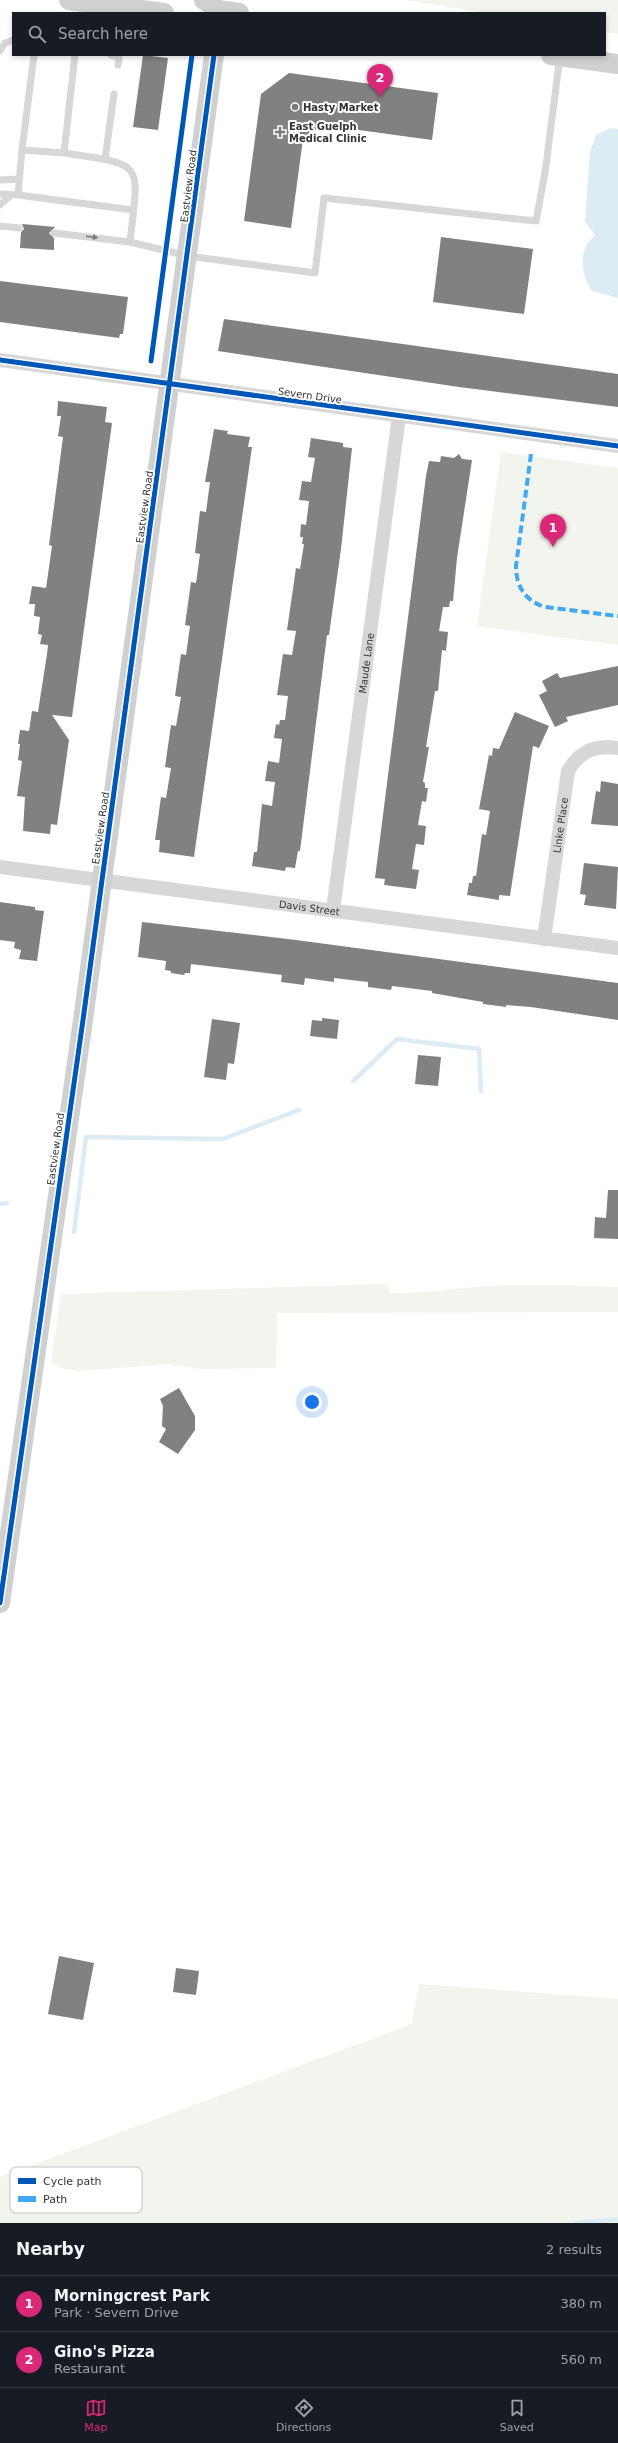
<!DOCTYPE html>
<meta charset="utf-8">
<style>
:root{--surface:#171b24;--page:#242831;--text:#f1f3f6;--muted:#9ea1a6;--line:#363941;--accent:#db2777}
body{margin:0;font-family:"DejaVu Sans",sans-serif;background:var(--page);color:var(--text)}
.you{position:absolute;left:312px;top:1402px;width:14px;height:14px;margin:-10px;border:3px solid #fff;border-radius:50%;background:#1a73e8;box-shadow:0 0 0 6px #1a73e833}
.badge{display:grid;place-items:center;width:26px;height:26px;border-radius:50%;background:var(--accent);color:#fff;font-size:13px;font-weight:700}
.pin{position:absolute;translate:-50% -33px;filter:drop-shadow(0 1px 2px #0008)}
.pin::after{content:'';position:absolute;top:21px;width:14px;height:12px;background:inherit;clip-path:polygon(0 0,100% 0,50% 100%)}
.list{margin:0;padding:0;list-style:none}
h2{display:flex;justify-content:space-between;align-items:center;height:52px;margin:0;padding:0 16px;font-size:17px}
h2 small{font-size:13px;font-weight:400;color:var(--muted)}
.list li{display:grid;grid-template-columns:26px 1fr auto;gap:12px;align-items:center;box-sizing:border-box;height:56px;padding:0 16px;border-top:1px solid var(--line)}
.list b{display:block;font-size:15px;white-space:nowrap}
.list p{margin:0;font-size:13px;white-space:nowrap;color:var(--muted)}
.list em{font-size:13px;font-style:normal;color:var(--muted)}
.icon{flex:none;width:22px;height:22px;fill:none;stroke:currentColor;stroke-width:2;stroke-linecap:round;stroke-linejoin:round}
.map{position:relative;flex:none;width:618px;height:2223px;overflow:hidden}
.search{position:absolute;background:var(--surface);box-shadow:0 2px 6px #0003;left:12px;right:12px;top:12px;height:44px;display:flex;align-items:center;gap:10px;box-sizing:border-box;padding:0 14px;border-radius:0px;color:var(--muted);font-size:15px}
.sheet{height:164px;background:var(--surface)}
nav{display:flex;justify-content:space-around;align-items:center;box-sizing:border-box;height:56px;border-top:1px solid var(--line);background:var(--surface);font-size:11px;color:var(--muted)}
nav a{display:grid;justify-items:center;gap:2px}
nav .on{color:var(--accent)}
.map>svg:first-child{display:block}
</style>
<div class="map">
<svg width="618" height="2223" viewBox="0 0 618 2223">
<rect width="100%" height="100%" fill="#fff"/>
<path fill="#f2f5ed" d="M 406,0 L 618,0 L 618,34 L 605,32 L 605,13 L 487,13 Z
M 501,452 L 618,468 L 618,645 L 477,626 Z
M 387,1284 L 390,1293 C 424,1294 456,1288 490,1286 C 533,1284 575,1285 618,1287 L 618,1312 L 277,1313 L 276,1368 L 200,1369 L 168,1364 L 78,1371 L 61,1368 L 51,1362 L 61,1294 Z
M 419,1984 L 618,1999 L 618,2223 L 0,2223 L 0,2177 L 412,2024 Z"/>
<path fill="#dcecf4" d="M 611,128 L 618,129 L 618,298 L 592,291 C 581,273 577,251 595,235 L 585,221 L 590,152 L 596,135 Z"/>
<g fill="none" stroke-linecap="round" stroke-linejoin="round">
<path stroke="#dcecf4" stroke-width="4.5" d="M 353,1081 L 397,1039 L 479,1049 L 481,1091
M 0,1204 L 7,1203
M 74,1232 L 86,1137 L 223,1139 L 299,1110
M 575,2223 L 618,2219"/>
</g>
<path fill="#818181" d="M 143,55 L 168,58 L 158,130 L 133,127 Z
M 289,73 L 438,93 L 432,140 L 322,125 L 303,139 L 291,228 L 244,221 L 261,94 Z
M 22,224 L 55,227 L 49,233 L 54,238 L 54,250 L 20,248 L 21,232 L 24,229 Z
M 441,237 L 533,249 L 524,314 L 433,302 Z
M 0,281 L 128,297 L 123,334 L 120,334 L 119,338 L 0,322 Z
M 224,319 L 618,374 L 618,407 L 459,387 L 218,351 Z
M 58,401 L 107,407 L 105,422 L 112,423 L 72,717 L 52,715 L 69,740 L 57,825 L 51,824 L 50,834 L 23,831 L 25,797 L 17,796 L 22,761 L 18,760 L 20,744 L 18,744 L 20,730 L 29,731 L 32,711 L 38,712 L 47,654 L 48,645 L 40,644 L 42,635 L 38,634 L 40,617 L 34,616 L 35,604 L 29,604 L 32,586 L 46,588 L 52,546 L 49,545 L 63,437 L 58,436 L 61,416 L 57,416 Z
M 214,429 L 228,431 L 227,434 L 250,437 L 248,447 L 252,447 L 194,857 L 159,852 L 160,840 L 155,840 L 161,797 L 166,798 L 171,768 L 165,767 L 171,725 L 176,726 L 181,697 L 175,696 L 181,654 L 186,655 L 190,626 L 185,625 L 191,582 L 196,583 L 200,554 L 195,553 L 200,511 L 206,512 L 210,482 L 205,482 Z
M 311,438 L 343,443 L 343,447 L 352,448 L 341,549 L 329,635 L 327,635 L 300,851 L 298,851 L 295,868 L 286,867 L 285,871 L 252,866 L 254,852 L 257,852 L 262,804 L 272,806 L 275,782 L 265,781 L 268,761 L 279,763 L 282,739 L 274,738 L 276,724 L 279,725 L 280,720 L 285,720 L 288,696 L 277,695 L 283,654 L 292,655 L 296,631 L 287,630 L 296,568 L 300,569 L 304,544 L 302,544 L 303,537 L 300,537 L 301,524 L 306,525 L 309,501 L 299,500 L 302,481 L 311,482 L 315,458 L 308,457 Z
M 459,454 L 462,459 L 472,460 L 457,558 L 453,601 L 450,601 L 449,607 L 443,607 L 439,631 L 448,632 L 446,651 L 442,650 L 438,691 L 435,691 L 426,747 L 429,747 L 423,782 L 425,783 L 425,788 L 428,788 L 426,802 L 422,801 L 418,825 L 426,826 L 424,845 L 416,844 L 412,869 L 419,870 L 416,889 L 384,885 L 385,879 L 375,878 L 426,476 L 429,461 L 440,462 L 441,456 L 454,458 Z
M 618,666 L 618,705 L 566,717 L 568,721 L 555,727 L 539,695 L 547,691 L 542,681 L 557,673 L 560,678 Z
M 515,712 L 549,726 L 539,748 L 533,746 L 510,896 L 499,895 L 499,900 L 467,895 L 469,883 L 472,883 L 473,876 L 476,876 L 482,834 L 486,835 L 490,811 L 479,809 L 489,755 L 492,756 L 493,748 L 499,749 Z
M 601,781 L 618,784 L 618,826 L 591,824 L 596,791 L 600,792 Z
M 584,863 L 618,867 L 616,909 L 584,905 L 586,895 L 580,894 Z
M 0,902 L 35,907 L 35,910 L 44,911 L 37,961 L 19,959 L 21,950 L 14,948 L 15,942 L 0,940 Z
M 142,922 L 296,940 L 618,983 L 618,1020 L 531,1007 L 506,1005 L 506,1007 L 483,1004 L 483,1002 L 432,993 L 432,991 L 392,986 L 391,990 L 368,987 L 368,982 L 334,978 L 334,982 L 305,978 L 304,985 L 281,982 L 282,975 L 191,964 L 190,973 L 185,973 L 184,975 L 171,973 L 171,971 L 165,970 L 166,961 L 138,957 Z
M 322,1018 L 339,1020 L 337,1039 L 310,1036 L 312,1020 L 322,1021 Z
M 212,1019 L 240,1023 L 234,1064 L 228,1063 L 226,1080 L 204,1077 Z
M 418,1055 L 441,1057 L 438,1086 L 415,1084 Z
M 608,1190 L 618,1190 L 618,1239 L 594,1238 L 595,1217 L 606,1218 Z
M 179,1388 L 195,1416 L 195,1430 L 178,1454 L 159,1442 L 166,1429 L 162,1426 L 163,1406 L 160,1399 Z
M 59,1956 L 94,1963 L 83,2020 L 48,2014 Z
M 176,1968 L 199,1971 L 196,1995 L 173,1992 Z"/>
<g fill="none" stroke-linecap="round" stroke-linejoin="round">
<path stroke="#d7d7d7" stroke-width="7" d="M 0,51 L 5,43 L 13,40
M 111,55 L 119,57 L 118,65
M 22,150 L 34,55
M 64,153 C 146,165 139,161 130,242
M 105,159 L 114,94
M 0,180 L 19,179
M 0,194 L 18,195 L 22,150 L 64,153 L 75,55
M 18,195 L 133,210
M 0,205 L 11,195
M 0,226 L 19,228
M 54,233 L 130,242 L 188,256 L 315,273 L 324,198 L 536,221 L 545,173 L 560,56"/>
<g stroke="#d7d7d7" stroke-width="14">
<path d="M 0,360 L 618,446"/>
<path id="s1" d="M 0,867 L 618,948"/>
<path id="s2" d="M 333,910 L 399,416"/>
<path id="s3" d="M 544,939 L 568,771 C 580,751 594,745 618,748"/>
</g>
<path stroke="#d0d0d0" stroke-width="20" d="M 69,0 L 164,13
M 204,0 L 219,10 L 239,13
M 551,55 L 618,64
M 0,1603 L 83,1020 L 214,55"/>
<path stroke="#3fa9f5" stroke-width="4" stroke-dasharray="8 4" stroke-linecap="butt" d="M 531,454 L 516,566 C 516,586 525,601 545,607 L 618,616"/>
<defs>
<path id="cycleway" d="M 0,360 L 618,446
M 151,361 L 192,55
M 0,1603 L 83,1020 L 214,55"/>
</defs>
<use href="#cycleway" stroke="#fff" stroke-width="8"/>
<use href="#cycleway" stroke="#0057b8" stroke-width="5"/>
</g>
<defs><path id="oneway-solid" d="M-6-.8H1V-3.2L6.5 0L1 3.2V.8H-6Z"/></defs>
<use fill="#7d7d7d" href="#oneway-solid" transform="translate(92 237) rotate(7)"/>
<g fill="#7a7a7a" stroke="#fff" stroke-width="1.5">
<circle cx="295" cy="107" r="4"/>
<path d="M278 126h4v4h4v4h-4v4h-4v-4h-4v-4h4z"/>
</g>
<g text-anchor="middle" stroke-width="4" stroke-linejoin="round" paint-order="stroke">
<g font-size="10" font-weight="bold" fill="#333" stroke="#fff" text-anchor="start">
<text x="303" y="111">Hasty Market</text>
<text x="289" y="130">East Guelph<tspan x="289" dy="12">Medical Clinic</tspan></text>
</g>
<g font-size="10" fill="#333" stroke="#fff">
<text transform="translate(188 186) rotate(-83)" y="4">Eastview Road</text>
<text transform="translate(310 395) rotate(8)" y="4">Severn Drive</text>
<text transform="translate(144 507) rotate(-82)" y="4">Eastview Road</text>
<text dy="4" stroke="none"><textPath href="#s2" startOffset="249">Maude Lane</textPath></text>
<text dy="4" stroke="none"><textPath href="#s3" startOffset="115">Linke Place</textPath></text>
<text transform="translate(100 828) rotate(-82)" y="4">Eastview Road</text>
<text dy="4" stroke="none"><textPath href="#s1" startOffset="312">Davis Street</textPath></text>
<text transform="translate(55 1149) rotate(-82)" y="4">Eastview Road</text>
</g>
</g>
<rect x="10" y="2167" width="132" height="46" rx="6" fill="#fff" stroke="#c2c2c2" stroke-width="1"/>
<rect x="18" y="2178" width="18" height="6" fill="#0057b8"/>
<rect x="18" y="2196" width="18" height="6" fill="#3fa9f5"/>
<g font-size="11" fill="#333">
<text x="43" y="2185">Cycle path</text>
<text x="43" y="2203">Path</text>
</g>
</svg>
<div class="you"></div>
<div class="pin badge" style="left:553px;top:547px">1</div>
<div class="pin badge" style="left:380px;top:97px">2</div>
<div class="search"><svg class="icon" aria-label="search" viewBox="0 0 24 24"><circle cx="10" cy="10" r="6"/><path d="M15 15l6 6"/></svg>Search here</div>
</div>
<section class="sheet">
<h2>Nearby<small>2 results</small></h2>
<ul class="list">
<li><span class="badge">1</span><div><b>Morningcrest Park</b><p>Park · Severn Drive</p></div><em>380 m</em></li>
<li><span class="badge">2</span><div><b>Gino's Pizza</b><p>Restaurant</p></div><em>560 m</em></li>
</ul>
</section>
<nav>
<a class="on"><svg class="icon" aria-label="map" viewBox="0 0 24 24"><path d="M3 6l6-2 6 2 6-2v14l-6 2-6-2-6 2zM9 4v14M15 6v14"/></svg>Map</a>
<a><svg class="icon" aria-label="directions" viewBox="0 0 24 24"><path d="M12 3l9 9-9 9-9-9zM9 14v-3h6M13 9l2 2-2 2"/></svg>Directions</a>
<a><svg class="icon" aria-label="saved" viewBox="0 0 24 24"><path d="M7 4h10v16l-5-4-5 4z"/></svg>Saved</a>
</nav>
